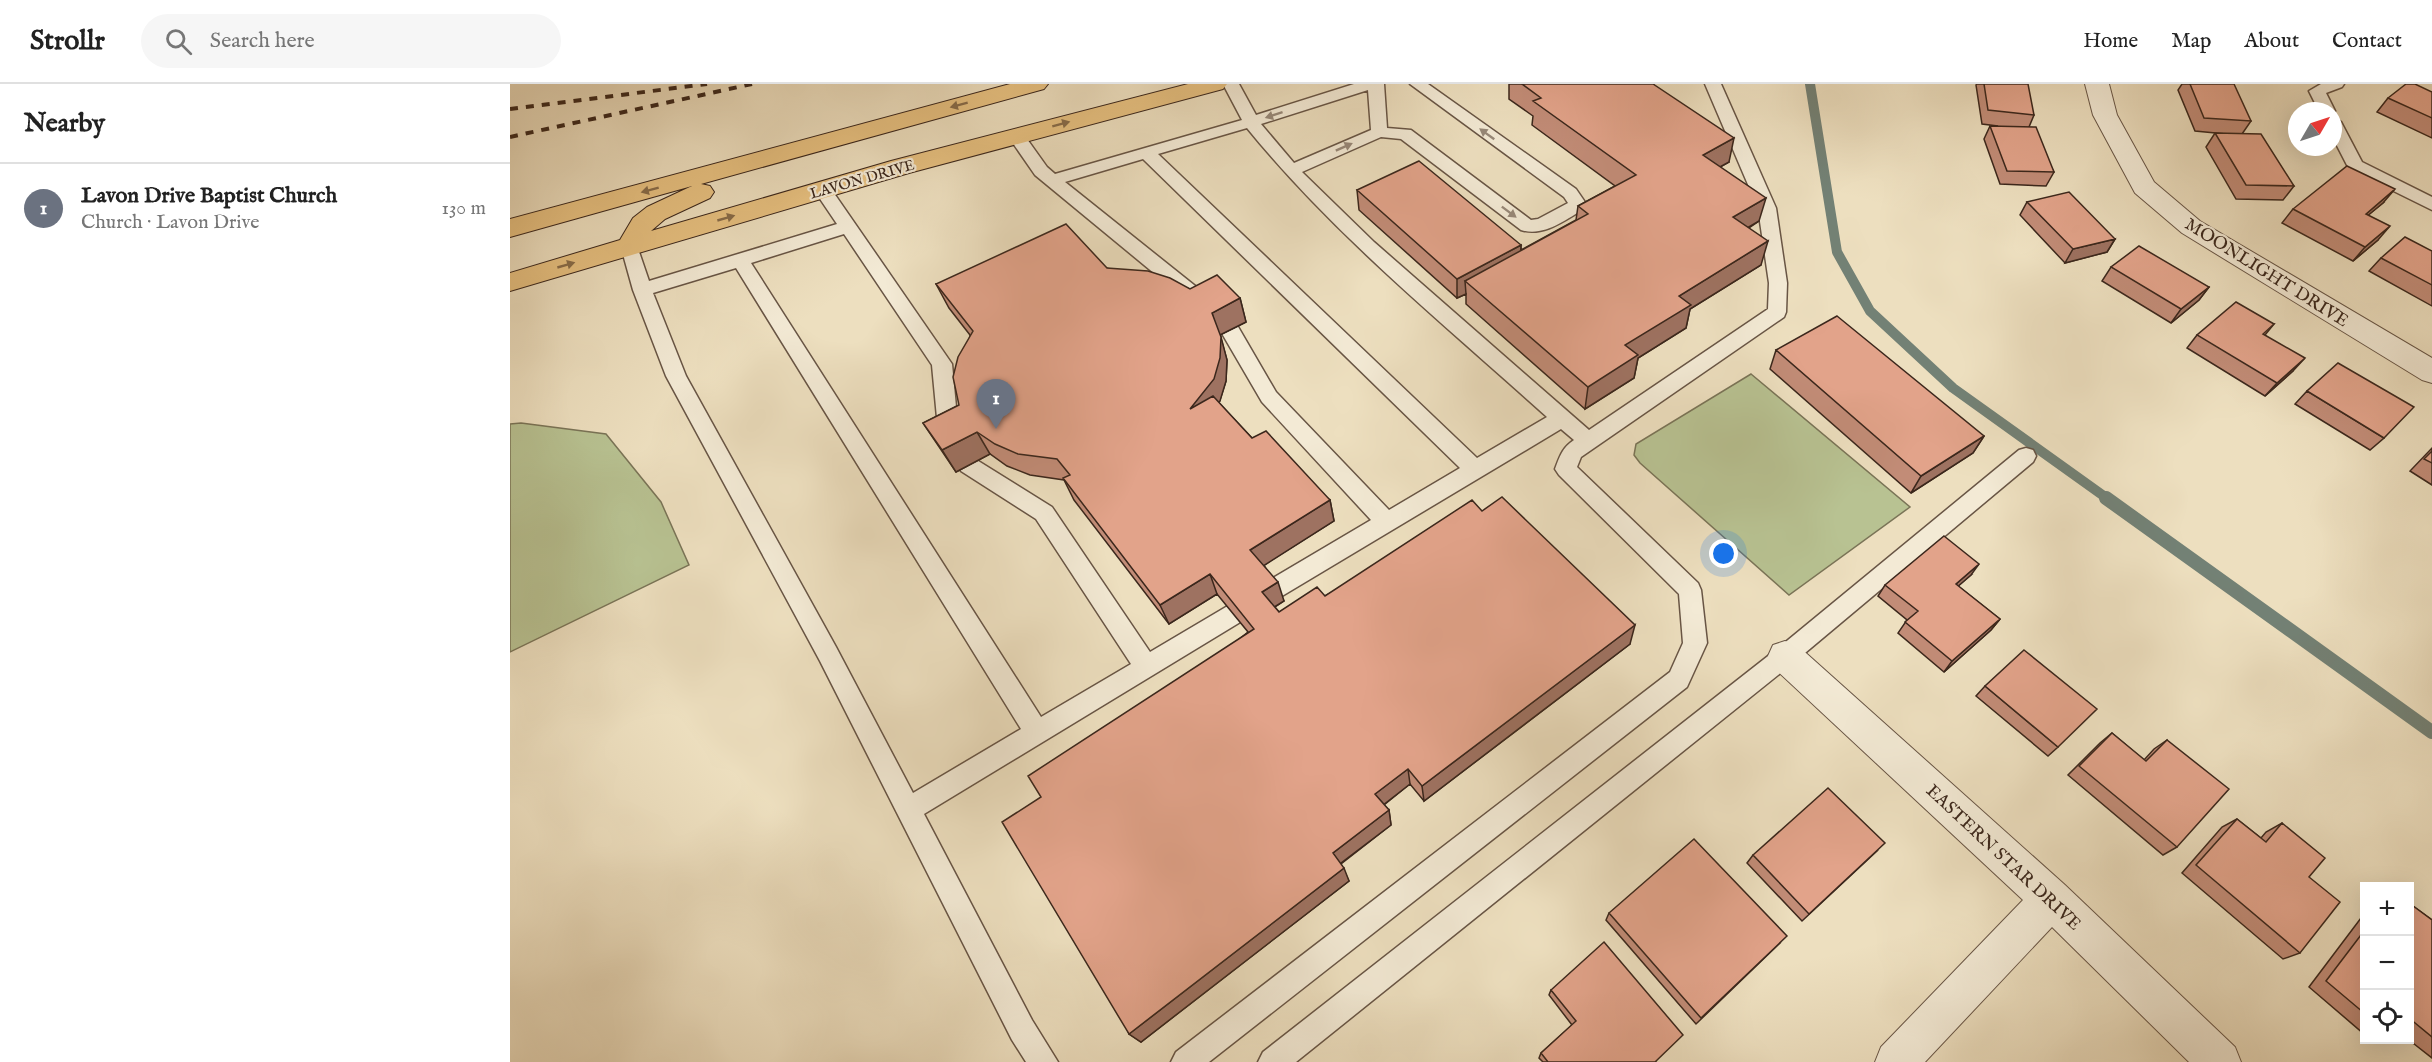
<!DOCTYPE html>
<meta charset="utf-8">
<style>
:root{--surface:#fff;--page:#f6f6f6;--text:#222;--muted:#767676;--line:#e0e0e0;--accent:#ea580c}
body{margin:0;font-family:"IM FELL English",serif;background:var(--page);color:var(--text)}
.controls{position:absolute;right:18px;bottom:18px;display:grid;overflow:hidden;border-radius:0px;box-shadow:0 6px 24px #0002}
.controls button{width:54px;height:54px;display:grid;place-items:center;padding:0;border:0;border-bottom:2px solid var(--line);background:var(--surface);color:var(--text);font:30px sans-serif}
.compass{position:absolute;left:1778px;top:18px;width:54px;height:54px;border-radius:50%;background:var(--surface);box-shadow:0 6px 24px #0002;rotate:51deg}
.you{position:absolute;left:1214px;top:470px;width:21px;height:21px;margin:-15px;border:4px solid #fff;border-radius:50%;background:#1a73e8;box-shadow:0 0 0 9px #1a73e833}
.badge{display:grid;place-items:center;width:39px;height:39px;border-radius:50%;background:var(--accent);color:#fff;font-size:20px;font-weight:700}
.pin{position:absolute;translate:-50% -50px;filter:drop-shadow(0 2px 3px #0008)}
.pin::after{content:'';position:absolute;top:32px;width:21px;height:18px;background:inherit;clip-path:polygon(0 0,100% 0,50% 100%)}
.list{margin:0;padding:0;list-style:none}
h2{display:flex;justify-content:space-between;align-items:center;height:78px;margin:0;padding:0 24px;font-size:26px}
h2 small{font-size:20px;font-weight:400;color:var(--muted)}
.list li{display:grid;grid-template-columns:39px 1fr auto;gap:18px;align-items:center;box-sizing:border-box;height:90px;padding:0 24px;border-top:2px solid var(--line)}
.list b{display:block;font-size:22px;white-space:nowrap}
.list p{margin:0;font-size:20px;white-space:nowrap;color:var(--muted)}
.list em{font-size:20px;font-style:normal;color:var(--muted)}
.icon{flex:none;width:33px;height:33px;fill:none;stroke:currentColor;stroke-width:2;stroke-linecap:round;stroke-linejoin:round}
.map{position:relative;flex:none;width:1922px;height:978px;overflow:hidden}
header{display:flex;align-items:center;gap:36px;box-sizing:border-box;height:84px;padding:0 30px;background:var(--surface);border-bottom:2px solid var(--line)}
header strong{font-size:28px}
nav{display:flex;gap:33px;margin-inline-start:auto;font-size:21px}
.search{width:420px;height:54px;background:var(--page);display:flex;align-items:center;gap:15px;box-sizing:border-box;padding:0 21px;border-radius:33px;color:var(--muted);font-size:22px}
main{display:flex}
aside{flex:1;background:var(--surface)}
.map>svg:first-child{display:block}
</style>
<header>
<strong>Strollr</strong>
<div class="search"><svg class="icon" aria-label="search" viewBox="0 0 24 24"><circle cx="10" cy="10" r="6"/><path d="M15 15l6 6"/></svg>Search here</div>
<nav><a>Home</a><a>Map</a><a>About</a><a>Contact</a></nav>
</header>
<main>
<aside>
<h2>Nearby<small></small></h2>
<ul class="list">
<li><span class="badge" style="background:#6b7280">1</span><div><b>Lavon Drive Baptist Church</b><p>Church · Lavon Drive</p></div><em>130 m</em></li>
</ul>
</aside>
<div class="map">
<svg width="1922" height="978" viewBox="0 0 1922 978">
<rect width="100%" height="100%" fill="#eddfbf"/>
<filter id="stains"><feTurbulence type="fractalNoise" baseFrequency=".00333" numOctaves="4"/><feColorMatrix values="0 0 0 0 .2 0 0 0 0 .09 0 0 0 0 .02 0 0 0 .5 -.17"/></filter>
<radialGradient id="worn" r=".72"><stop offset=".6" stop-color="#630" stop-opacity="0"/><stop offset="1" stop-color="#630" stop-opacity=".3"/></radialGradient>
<path fill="#b8c292" stroke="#7a7457" stroke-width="1.5" d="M 1241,290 L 1400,423 L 1279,511 L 1130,379 L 1124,371 L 1126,360 Z
M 11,339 L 96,350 L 151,418 L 179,481 L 0,568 L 0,340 Z"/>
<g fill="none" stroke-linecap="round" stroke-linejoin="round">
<path stroke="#738175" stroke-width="10" d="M 1300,0 L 1327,168 L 1360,227 L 1443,304 L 1598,415"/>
<path stroke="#738175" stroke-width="14" d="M 1596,414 L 1922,648"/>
<defs>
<path id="lane" d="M 713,0 L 729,0 L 746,31 L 844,0 L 874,0 L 877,44 L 901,46 L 1021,136 L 1028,135 L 1058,119 L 1054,113 L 900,0 L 918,0 L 1066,105 L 1077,121 L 1074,125 C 1055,136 1034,153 1011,146 L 891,55 L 871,53 L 792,88 L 864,158 L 1079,346 L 1258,225 L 1259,199 L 1248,124 L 1195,0 L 1211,0 L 1266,124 L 1277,199 L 1276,228 L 1274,233 L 1071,373 L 1067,383 L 1188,499 L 1191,506 L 1197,559 L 1177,603 L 699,978 L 661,978 L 666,968 L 1160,588 L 1173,559 L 1169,510 L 1049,391 L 1045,385 C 1050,372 1052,364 1064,356 L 1051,345 L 772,512 L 764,515 L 756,512 L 753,505 L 756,498 L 861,436 L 752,318 L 710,246 L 713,241 L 720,239 L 727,241 L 766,308 L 879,426 L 950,384 L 633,75 L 555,98 L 699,213 L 701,218 L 699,223 L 692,225 L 685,223 L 525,91 L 498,52 L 506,47 L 512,48 L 537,83 L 545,90 L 732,36 ZM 858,6 L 861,46 L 784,79 L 751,40 ZM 737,44 C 825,152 934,240 1037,333 L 967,374 L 648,70 Z
M 1811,0 L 1834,0 L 1832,3 L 1816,9 L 1825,27 L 1823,30 L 1823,27 L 1809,27 L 1799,7 Z
M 1823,33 L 1831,38 L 1852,78 L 1922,113 L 1922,126 L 1839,85 L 1823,54 Z
M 313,100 L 319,102 L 442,280 L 449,355 L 446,361 L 439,363 L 432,361 L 429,355 L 422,281 L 334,150 L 241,179 L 531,633 L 621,580 L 526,435 L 451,387 L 447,381 L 451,375 L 458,373 L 465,375 L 542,423 L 640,568 L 716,523 L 724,520 L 732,523 L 736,530 L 732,537 L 414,730 L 522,936 L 548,978 L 516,978 L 502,956 L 310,577 L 156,292 L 123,206 L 111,163 L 114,159 L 126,159 L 139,197 L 327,140 L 304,106 L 307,102 ZM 226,184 L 511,645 L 403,709 L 326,563 L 176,292 L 143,209 Z
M 1516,364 L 1523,366 L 1526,372 L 1523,378 L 1283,579 L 786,978 L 748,978 L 753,968 L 1267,565 L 1509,366 Z"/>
<path id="street" d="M 1575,0 L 1599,0 L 1607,31 L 1644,98 L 1690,137 L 1922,274 L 1922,299 L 1912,296 L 1672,149 L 1625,109 L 1583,31 Z
M 1275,557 L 1287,561 L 1555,801 L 1725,963 L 1731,978 L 1679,978 L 1542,843 L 1415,978 L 1365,978 L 1371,963 L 1513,816 L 1263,583 L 1258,572 L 1263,561 Z"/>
<path id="primary" d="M 500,0 L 538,0 L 534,5 L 191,100 L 200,102 L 204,108 L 200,114 L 155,135 L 141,147 L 381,77 L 678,0 L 717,0 L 713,5 L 399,89 L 0,207 L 0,189 L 110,156 L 123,134 L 137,123 L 182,102 L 0,153 L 0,135 Z"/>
</defs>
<use href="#lane" stroke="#685545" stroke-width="3"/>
<use href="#street" stroke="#685545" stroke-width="2"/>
<use href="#primary" stroke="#3b271c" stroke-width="2"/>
<use href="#lane" fill="#f3ead5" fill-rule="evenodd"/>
<use href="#street" fill="#f3ead5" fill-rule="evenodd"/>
<use href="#primary" fill="#e6c080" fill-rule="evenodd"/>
<path stroke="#3b271c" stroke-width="4" stroke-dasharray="8 8" stroke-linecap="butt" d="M 0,25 L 197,0
M 0,53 L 242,0"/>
</g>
<path fill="#c28c77" stroke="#3b271c" stroke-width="1.5" d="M 999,0 L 1143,0 L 1219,78 L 1210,83 L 1249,137 L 1239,144 L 1251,181 L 1180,225 L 1176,244 L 1128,274 L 1124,294 L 1075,325 L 956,220 L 956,210 L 947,214 L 849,126 L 847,106 L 1011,161 L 1011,166 L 1066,136 L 1068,122 L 1105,102 L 1022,41 L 1023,32 L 999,15 Z
M 1467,0 L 1474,0 L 1524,31 L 1519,43 L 1544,88 L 1536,102 L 1490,100 L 1474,55 L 1480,42 L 1488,42 L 1472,40 L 1466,1 Z
M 1672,0 L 1680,0 L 1741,37 L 1732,50 L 1784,102 L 1773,116 L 1726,115 L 1696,63 L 1705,49 L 1716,50 L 1685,47 L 1668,6 Z
M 1922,8 L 1922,54 L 1867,28 L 1878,14 Z
M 1517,118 L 1605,155 L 1597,168 L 1555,179 L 1510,131 Z
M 1873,119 L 1858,131 L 1868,156 L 1843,177 L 1772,139 L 1783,125 Z
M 1922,167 L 1922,222 L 1859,187 L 1871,174 Z
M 1601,183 L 1699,203 L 1689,216 L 1661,239 L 1592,197 Z
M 597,184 L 680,205 L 730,214 L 736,238 L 710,251 L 717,276 L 716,297 L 709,319 L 742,354 L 820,416 L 824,437 L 754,481 L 774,517 L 765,523 L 769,528 L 815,512 L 972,427 L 1120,560 L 914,717 L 900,700 L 874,721 L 879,726 L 881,741 L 831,780 L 839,797 L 631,958 L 619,950 L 531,713 L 738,548 L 707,510 L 659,540 L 564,416 L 554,396 L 520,391 L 497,382 L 480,370 L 446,388 L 413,339 L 449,321 L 460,251 L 439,224 L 426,200 Z
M 1764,240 L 1755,251 L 1783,287 L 1755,312 L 1677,264 L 1687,251 Z
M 1266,266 L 1474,352 L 1463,369 L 1401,409 L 1260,285 Z
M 1797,307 L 1874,354 L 1860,366 L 1785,320 Z
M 1922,364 L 1922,401 L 1900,387 Z
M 1461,491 L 1448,502 L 1490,535 L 1481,546 L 1434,588 L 1388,549 L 1397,536 L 1368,512 L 1375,501 Z
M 1475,602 L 1548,663 L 1538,672 L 1466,612 Z
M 1602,649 L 1634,676 L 1644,665 L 1657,656 L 1667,763 L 1653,771 L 1558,691 L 1590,659 Z
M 1727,735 L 1751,754 L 1756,748 L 1772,739 L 1799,793 L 1790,869 L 1773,875 L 1672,789 L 1712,743 Z
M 1367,767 L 1292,837 L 1237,779 L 1243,771 Z
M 1899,819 L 1922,836 L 1922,974 L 1899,956 Z
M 1099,829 L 1270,859 L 1186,940 L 1096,836 Z
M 1854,830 L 1854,950 L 1799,903 Z
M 1041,906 L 1146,978 L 1033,978 L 1029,974 L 1031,969 L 1062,941 L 1039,911 Z"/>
<path fill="#9e7261" stroke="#3b271c" stroke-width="1.5" d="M 1224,54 L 1219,78 L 1188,95 L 1193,71 Z
M 1885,105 L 1873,119 L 1844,143 L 1856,130 Z
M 1256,114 L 1249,137 L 1217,156 L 1223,133 Z
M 1880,142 L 1868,156 L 1843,177 L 1855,163 Z
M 1605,155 L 1597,168 L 1555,179 L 1563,165 Z
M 1258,157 L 1251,181 L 1180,225 L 1176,244 L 1128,274 L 1124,294 L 1075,325 L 1078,303 L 1115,261 L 1169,212 Z
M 1011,161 L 1010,180 L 955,197 L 956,210 L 947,214 L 947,195 Z
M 1699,203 L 1689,216 L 1661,239 L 1671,225 Z
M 730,214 L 736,238 L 708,252 L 702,229 Z
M 711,253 L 717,276 L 716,297 L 710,317 L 688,347 L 680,325 Z
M 1795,274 L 1783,287 L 1755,312 L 1767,299 Z
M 467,348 L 480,370 L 446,388 L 432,366 Z
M 1474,352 L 1463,369 L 1401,409 L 1411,392 Z
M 820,416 L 824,437 L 747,486 L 740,466 Z
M 1469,480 L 1461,491 L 1438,511 L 1446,500 Z
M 700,490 L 707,510 L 659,540 L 650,521 Z
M 768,498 L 774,517 L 758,527 L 752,508 Z
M 1490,535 L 1481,546 L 1434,588 L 1442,577 Z
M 1125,541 L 1120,560 L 914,717 L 912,702 Z
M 898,685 L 900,700 L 868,725 L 865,710 Z
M 879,726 L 881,741 L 827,782 L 823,769 Z
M 834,784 L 839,797 L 631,958 L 619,950 Z"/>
<path fill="#e2a38a" stroke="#3b271c" stroke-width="1.5" d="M 1012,0 L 1143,0 L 1224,54 L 1193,71 L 1256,114 L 1223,133 L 1258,157 L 1169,212 L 1181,221 L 1115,261 L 1128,271 L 1078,303 L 955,197 L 1078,130 L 1068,122 L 1126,91 L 1023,17 L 1031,14 Z
M 1474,0 L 1518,0 L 1524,31 L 1478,26 Z
M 1680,0 L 1724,0 L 1741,37 L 1694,34 Z
M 1896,0 L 1905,0 L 1922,8 L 1922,34 L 1878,14 Z
M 1480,42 L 1526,43 L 1544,88 L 1497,87 Z
M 1705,49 L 1751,50 L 1784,102 L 1736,101 Z
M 909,77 L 1011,161 L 947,195 L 847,106 Z
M 1837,82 L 1885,105 L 1856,130 L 1880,142 L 1855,163 L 1783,125 Z
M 1559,108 L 1605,155 L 1563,165 L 1517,118 Z
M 556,140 L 597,184 L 638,187 L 660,194 L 680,205 L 707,191 L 730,214 L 702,229 L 711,253 L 710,274 L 704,295 L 680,325 L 703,312 L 742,354 L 756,347 L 820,416 L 740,466 L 768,498 L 752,508 L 769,528 L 807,503 L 815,512 L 962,416 L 972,427 L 992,413 L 1125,541 L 912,702 L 898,685 L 865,710 L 879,726 L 823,769 L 834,784 L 619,950 L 492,738 L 531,713 L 518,692 L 744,545 L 700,490 L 650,521 L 553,394 L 560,391 L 547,375 L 508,370 L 485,360 L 467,348 L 432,366 L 413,339 L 449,321 L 443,293 L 448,273 L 463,247 L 426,200 Z
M 1895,153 L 1922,167 L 1922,201 L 1871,174 Z
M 1629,162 L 1699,203 L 1671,225 L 1601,183 Z
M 1726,218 L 1764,240 L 1753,250 L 1795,274 L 1767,299 L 1687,251 Z
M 1327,232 L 1474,352 L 1411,392 L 1266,266 Z
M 1828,279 L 1904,323 L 1874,354 L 1797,307 Z
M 1922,367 L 1922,379 L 1914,375 Z
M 1434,452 L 1469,480 L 1446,500 L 1490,535 L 1442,577 L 1395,538 L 1408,527 L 1375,501 Z
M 1514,566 L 1587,625 L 1548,663 L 1475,602 Z
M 1602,649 L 1636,677 L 1657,656 L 1719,705 L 1667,763 L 1569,682 Z
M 1318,704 L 1375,759 L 1299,830 L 1243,771 Z
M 1727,735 L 1756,758 L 1772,739 L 1815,774 L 1799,793 L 1830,818 L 1790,869 L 1686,781 Z
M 1184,755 L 1277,852 L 1191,934 L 1099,829 Z
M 1899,819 L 1922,836 L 1922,953 L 1899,934 Z
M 1854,847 L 1854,929 L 1816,897 Z
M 1094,858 L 1173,951 L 1145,978 L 1038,978 L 1031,969 L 1066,937 L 1041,906 Z"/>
<defs><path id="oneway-solid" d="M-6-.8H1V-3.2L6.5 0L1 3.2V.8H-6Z" transform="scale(1.5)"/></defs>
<g fill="#886c49">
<use href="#oneway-solid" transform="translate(449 21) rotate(165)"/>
<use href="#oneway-solid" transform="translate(551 40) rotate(-15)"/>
<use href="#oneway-solid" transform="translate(140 106) rotate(165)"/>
<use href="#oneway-solid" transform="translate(216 134) rotate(-16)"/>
<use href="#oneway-solid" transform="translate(56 181) rotate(-16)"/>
</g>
<g fill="#978878">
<use href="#oneway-solid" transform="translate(764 31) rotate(162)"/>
<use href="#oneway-solid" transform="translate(977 50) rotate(-144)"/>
<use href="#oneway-solid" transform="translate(834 63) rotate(-24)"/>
<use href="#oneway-solid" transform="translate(999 128) rotate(37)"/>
</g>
<g text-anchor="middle" stroke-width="4.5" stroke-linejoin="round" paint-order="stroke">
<g font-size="15" fill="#3b271c" stroke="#f3ead5">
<text transform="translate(352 95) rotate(-16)" y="5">LAVON DRIVE</text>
</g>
<g font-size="18" fill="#3b271c" stroke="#f3ead5">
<text transform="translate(1757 188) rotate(32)" y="6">MOONLIGHT DRIVE</text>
<text transform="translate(1494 773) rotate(43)" y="6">EASTERN STAR DRIVE</text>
</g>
</g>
<rect width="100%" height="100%" filter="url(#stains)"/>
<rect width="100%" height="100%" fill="url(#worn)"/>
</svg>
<div class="controls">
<button>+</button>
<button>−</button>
<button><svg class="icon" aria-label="locate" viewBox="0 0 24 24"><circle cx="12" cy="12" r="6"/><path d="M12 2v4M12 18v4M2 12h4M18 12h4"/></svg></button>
</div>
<svg class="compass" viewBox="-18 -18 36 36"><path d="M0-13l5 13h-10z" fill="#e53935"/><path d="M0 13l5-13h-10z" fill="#767676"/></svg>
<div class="you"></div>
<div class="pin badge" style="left:486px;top:345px;background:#6b7280">1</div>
</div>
</main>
